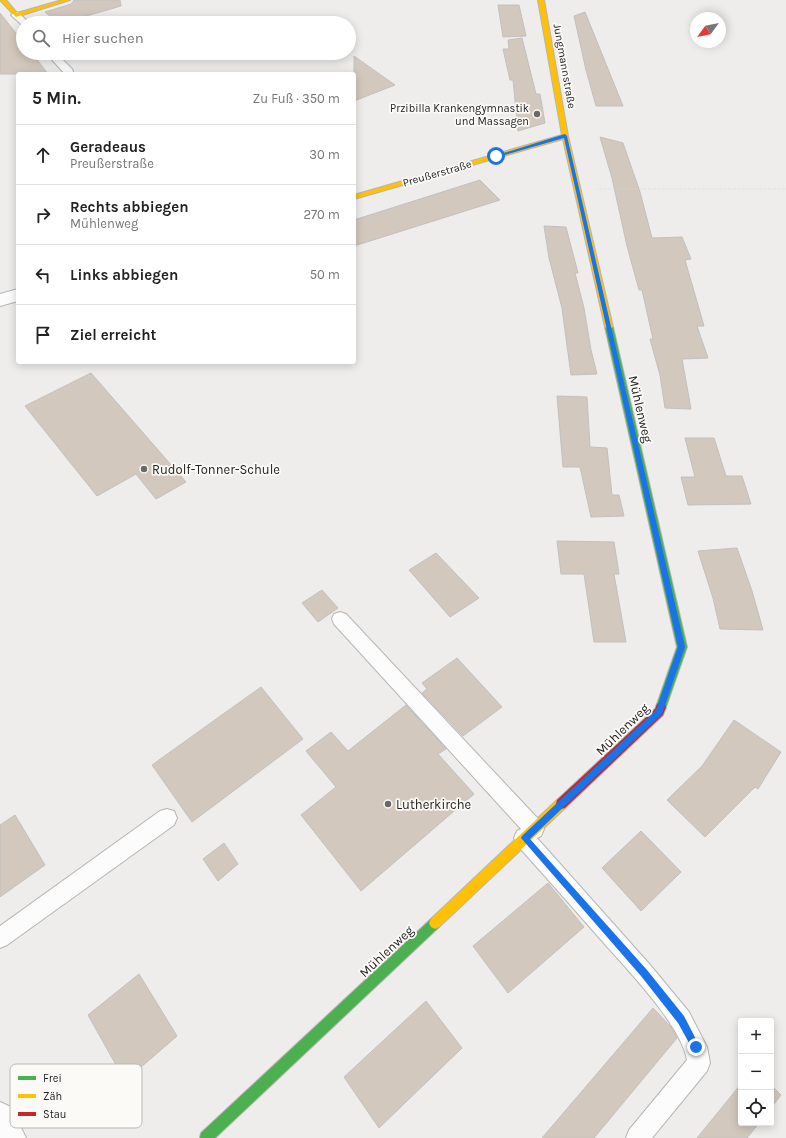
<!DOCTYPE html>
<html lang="de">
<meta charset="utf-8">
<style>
:root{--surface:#fff;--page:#f2f2f2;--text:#222;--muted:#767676;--line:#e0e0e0}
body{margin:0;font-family:Karla,sans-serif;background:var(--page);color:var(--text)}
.controls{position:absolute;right:12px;bottom:12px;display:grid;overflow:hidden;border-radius:4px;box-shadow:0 2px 10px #0003}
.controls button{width:36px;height:36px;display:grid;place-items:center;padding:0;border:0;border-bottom:1px solid var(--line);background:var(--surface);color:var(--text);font:20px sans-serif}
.compass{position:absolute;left:690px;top:12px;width:36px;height:36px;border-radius:50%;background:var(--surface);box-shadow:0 2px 10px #0003;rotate:237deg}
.stop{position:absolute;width:12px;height:12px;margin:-9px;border:3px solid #1a73e8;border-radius:50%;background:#fff}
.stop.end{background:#1a73e8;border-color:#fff;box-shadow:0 1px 4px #0008}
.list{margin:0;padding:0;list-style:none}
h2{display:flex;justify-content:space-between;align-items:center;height:52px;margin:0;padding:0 16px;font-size:17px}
h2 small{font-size:13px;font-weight:400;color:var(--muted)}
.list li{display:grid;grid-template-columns:26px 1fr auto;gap:12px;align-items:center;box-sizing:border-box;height:60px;padding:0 16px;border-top:1px solid var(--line)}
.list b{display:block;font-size:15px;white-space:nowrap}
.list p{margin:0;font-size:13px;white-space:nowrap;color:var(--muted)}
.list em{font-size:13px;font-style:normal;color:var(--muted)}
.icon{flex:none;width:22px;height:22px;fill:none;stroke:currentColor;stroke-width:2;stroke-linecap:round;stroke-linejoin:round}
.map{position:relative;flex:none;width:786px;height:1138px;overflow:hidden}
.search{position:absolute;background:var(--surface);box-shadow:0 2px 10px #0003;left:16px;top:16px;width:340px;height:44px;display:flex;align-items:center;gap:10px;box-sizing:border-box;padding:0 14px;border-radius:22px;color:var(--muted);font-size:15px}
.panel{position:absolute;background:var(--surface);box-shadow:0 2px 10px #0003;left:16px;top:72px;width:340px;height:292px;border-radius:4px}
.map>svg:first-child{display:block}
</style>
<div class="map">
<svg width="786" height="1138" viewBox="0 0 786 1138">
<rect width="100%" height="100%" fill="#eeedeb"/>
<path fill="#d3c8bd" stroke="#c1c0bf" d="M 74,0 L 120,0 L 121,6 L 62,23 L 58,23 L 45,12 L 71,4 Z
M 498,5 L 519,5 L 526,36 L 503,37 Z
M 585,12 L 623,106 L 596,106 L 586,70 L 574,16 Z
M 0,13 L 23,42 L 23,53 L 32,53 L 48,74 L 0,74 Z
M 522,38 L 536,94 L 540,94 L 545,123 L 518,131 L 513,80 L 510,80 L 503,49 L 509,49 L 508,40 Z
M 354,56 L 395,85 L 354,101 Z
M 600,137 L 623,143 L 640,192 L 652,238 L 682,237 L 691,259 L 685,260 L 704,326 L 697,326 L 708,358 L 682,359 L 691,409 L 665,408 L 660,375 L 650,339 L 653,339 L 642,290 L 639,290 L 627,246 L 612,178 Z
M 480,180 L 500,200 L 354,246 L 354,220 Z
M 544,226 L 566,227 L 578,273 L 575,273 L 584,308 L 591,350 L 597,374 L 571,375 L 562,308 L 549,258 Z
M 91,373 L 186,482 L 156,499 L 136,474 L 97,496 L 25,406 Z
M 557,396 L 587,397 L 590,447 L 607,448 L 612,495 L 619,495 L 624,516 L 591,517 L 580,467 L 563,467 Z
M 685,438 L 714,438 L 726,476 L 742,476 L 751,504 L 688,505 L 681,477 L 695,477 Z
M 557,541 L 614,542 L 619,574 L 614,574 L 626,642 L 594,642 L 584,574 L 561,574 Z
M 737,548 L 752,591 L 763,630 L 720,629 L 713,598 L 698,551 Z
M 436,553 L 479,598 L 450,617 L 409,570 Z
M 322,590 L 338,608 L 318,622 L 302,603 Z
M 457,658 L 502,707 L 463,736 L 422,693 L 427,689 L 422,683 Z
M 261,687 L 303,739 L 192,822 L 152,765 Z
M 406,705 L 446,749 L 438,754 L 474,794 L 361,891 L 301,815 L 336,787 L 306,751 L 331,732 L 348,751 Z
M 734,720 L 781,752 L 758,789 L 755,787 L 705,837 L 667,800 L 702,766 Z
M 15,815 L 45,865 L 0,897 L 0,825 Z
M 641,831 L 681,872 L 641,911 L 602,868 Z
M 224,843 L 238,864 L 218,881 L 203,859 Z
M 548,883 L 584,927 L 508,993 L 473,946 Z
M 139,974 L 177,1036 L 125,1081 L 88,1015 Z
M 426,1001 L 462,1048 L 379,1128 L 344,1077 Z
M 653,1008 L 671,1027 L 677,1038 L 594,1138 L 542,1138 Z
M 741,1084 L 741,1123 L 759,1123 L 747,1138 L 697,1138 Z
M 771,1085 L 781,1095 L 771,1108 Z"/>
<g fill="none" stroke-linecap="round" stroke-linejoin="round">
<defs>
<path id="lane" d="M 16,12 L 19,13 L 29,23 L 23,23 L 23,26 L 11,15 Z
M 46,53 L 56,53 L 72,69 L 73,71 L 72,73 L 64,73 Z
M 340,612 L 346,614 L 541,822 L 544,829 L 541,836 L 537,838 L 651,966 L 689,1012 L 707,1047 L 710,1063 L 707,1071 L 652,1138 L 626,1138 L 629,1130 L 687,1060 C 681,1025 627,969 602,941 C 574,909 546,877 517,845 L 514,838 L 517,831 L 521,829 L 334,624 L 332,619 L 334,614 Z
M 167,809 L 174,811 L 177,818 L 174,825 L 7,945 L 0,948 L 0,926 L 160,811 Z"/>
<path id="street" d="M 18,289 L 18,301 L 0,306 L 0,294 Z
M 0,1102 L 11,1107 L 26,1138 L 0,1138 Z"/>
<path id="fast" d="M 609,324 L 613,327 L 687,647 L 666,707 L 665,710 L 661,712 L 657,710 L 656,707 L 677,647 L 605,327 Z
M 435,917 L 439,919 L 441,923 L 439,927 L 215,1138 L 200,1138 L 201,1133 L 431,919 Z"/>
<path id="slow" d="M 0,0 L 6,0 L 17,13 L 62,0 L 70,0 L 16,17 Z
M 538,0 L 544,0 L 568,136 L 613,327 L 609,330 L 605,327 L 563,139 L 354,199 L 354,195 L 562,135 Z
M 561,799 L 565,800 L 566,804 L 565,808 L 439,927 L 435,929 L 431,927 L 429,923 L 431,919 L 557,800 Z"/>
<path id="jam" d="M 661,702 L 665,704 L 666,707 L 663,715 L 565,808 L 561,809 L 557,808 L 556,804 L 557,800 L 655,709 L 657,704 Z"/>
</defs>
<use href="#lane" stroke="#b6b5b3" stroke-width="2"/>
<use href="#street" stroke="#b6b5b3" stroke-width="2"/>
<use href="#fast" stroke="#b6b5b3" stroke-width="2"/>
<use href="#slow" stroke="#b6b5b3" stroke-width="2"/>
<use href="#jam" stroke="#b6b5b3" stroke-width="2"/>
<path stroke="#d4d4d4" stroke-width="1.5" stroke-dasharray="0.5 2" stroke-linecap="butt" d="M 598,189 L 786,189"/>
<use href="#lane" fill="#fcfcfc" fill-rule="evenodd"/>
<use href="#street" fill="#fcfcfc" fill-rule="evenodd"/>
<use href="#fast" fill="#4caf50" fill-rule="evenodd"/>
<use href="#slow" fill="#ffc107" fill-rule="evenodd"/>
<use href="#jam" fill="#c62828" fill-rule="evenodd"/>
</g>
<path fill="#1a73e8" d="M 565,134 L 567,136 L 685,647 L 662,714 L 530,839 L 647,970 L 684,1016 L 700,1047 L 699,1050 L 696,1051 L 693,1050 L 678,1023 L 641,976 L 521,838 L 522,836 L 656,710 L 678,647 L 564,138 L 498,157 L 494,156 Z"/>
<g fill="#696968" stroke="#fcfaf7" stroke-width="1.5">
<circle cx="537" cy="114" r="4"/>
<circle cx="144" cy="469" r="4"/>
<circle cx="388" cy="804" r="4"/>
</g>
<g text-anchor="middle" stroke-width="3.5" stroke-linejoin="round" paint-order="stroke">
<g font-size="11" fill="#222221" stroke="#fcfaf7">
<text transform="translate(565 66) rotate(80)" y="4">Jungmannstraße</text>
<text transform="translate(437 173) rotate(-16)" y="4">Preußerstraße</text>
</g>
<g font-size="11" fill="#222221" stroke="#fcfaf7" text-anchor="end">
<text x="529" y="112">Przibilla Krankengymnastik<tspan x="529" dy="13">und Massagen</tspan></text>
</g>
<g font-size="13" fill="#222221" stroke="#fcfaf7">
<text transform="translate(641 409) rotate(77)" y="5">Mühlenweg</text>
<text transform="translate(622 729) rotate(-44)" y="5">Mühlenweg</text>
<text transform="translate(386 951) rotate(-43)" y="5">Mühlenweg</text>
</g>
<g font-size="13" fill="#222221" stroke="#fcfaf7" text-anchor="start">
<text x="152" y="474">Rudolf-Tonner-Schule</text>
<text x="396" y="809">Lutherkirche</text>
</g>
</g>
<rect x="10" y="1064" width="132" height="64" rx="6" fill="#fcfaf7" stroke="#bbb9b7" stroke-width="1"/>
<rect x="18" y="1076" width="18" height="4" fill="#4caf50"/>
<rect x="18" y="1094" width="18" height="4" fill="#ffc107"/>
<rect x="18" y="1112" width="18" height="4" fill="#c62828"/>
<g font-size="11" fill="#222221">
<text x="43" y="1082">Frei</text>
<text x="43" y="1100">Zäh</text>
<text x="43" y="1118">Stau</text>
</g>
</svg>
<div class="controls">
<button>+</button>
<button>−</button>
<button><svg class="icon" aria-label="locate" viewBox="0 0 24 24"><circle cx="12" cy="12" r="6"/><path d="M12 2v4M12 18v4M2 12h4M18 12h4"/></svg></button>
</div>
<svg class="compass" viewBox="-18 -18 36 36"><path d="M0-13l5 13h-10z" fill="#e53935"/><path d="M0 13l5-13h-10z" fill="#767676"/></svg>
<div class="stop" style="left:496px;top:156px"></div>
<div class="stop end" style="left:696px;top:1047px"></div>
<div class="search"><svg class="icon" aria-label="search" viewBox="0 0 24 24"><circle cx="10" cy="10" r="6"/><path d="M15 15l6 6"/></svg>Hier suchen</div>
<section class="panel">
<h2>5 Min.<small>Zu Fuß · 350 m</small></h2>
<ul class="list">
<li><svg class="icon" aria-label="ahead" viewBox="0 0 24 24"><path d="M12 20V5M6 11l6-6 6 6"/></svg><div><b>Geradeaus</b><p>Preußerstraße</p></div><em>30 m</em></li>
<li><svg class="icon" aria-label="right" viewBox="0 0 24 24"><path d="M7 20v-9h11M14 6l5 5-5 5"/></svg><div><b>Rechts abbiegen</b><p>Mühlenweg</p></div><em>270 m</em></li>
<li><svg class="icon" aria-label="left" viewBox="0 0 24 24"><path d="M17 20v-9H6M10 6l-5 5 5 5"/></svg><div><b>Links abbiegen</b></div><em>50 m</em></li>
<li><svg class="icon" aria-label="arrive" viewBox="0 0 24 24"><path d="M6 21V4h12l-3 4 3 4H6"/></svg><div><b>Ziel erreicht</b></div></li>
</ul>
</section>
</div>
